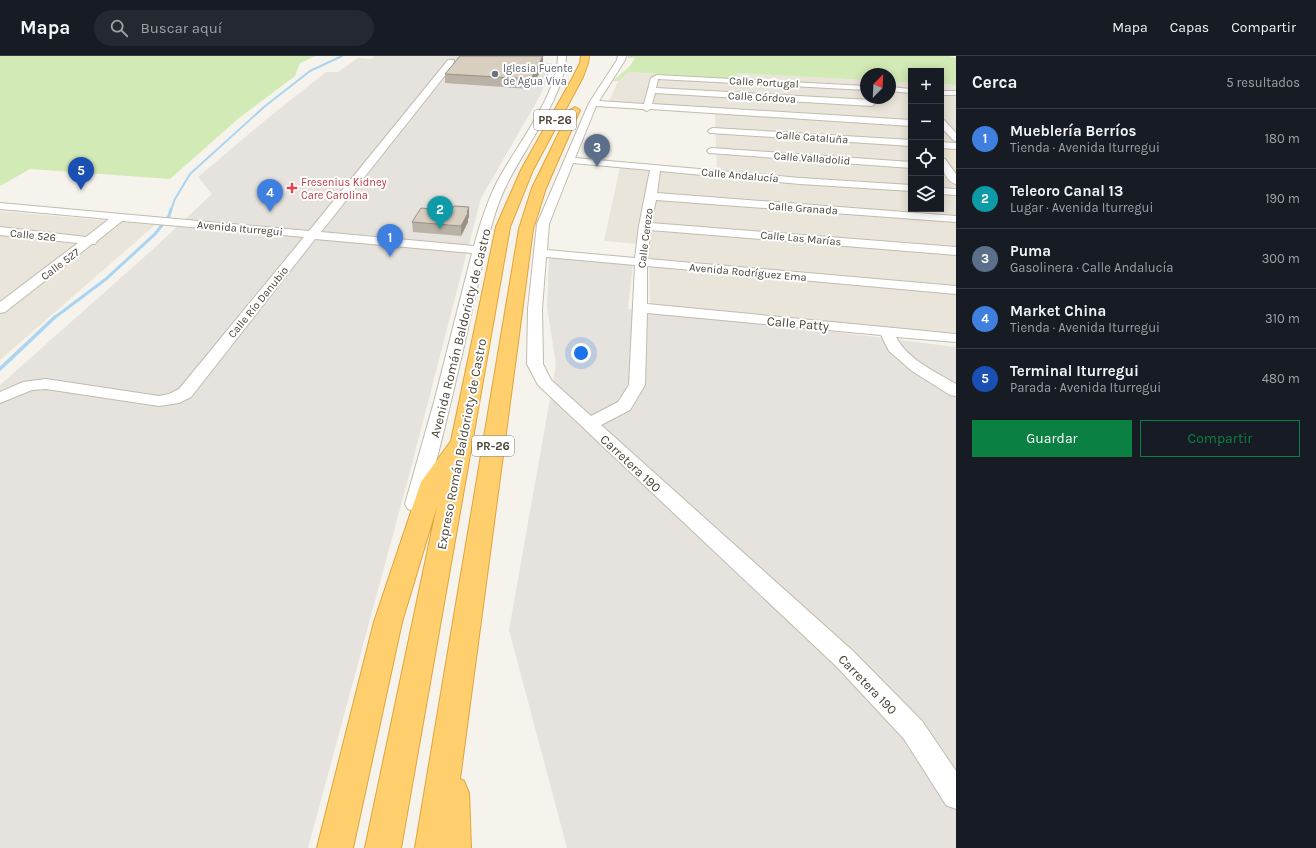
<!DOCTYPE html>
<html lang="es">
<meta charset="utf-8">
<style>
:root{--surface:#171b24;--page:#242831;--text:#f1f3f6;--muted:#9ea1a6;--line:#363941;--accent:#0b8043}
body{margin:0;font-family:Karla,sans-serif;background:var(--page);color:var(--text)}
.controls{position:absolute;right:12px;top:12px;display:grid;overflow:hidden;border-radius:0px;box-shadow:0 2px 10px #0003}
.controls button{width:36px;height:36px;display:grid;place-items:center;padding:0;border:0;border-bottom:1px solid var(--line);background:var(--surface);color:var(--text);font:20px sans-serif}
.compass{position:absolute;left:860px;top:12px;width:36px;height:36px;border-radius:50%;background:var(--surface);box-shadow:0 2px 10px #0003;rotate:24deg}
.you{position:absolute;left:581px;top:297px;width:14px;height:14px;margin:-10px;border:3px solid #fff;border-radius:50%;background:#1a73e8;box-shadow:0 0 0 6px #1a73e833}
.badge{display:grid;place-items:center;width:26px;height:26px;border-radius:50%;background:var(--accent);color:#fff;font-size:13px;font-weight:700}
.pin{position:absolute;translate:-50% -33px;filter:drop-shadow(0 1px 2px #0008)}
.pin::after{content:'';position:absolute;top:21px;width:14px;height:12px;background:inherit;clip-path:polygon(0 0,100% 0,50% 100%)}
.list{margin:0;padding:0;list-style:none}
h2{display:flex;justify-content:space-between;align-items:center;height:52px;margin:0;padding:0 16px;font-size:17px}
h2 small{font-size:13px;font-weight:400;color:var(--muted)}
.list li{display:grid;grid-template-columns:26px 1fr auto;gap:12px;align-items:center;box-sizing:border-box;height:60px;padding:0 16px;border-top:1px solid var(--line)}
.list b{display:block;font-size:15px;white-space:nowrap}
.list p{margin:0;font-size:13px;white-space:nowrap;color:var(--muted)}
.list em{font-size:13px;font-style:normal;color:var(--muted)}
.actions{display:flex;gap:8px;padding:12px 16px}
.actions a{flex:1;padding:9px 0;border:1px solid var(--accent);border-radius:0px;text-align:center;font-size:14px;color:var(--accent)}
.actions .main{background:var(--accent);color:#fff}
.icon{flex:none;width:22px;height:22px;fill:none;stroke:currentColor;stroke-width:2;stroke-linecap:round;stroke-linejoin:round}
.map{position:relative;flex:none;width:956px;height:792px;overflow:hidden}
header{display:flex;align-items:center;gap:24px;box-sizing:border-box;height:56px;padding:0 20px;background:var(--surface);border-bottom:1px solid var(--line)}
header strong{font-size:19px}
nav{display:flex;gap:22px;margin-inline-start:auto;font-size:14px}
.search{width:280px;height:36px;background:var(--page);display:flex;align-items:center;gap:10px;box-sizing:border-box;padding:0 14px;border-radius:22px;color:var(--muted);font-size:15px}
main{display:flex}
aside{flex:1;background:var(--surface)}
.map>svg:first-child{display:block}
</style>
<header>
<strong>Mapa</strong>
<div class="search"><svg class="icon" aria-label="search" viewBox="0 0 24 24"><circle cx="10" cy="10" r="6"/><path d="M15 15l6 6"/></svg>Buscar aquí</div>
<nav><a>Mapa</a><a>Capas</a><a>Compartir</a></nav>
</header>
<main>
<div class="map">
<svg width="956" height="792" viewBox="0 0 956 792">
<rect width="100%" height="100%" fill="#f6f3ec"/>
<path fill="#eae5da" d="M 629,16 L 735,23 L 735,17 L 866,24 L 866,42 L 890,42 L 890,26 L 911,27 L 911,153 L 941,153 L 941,28 L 956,29 L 956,283 L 650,249 L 649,189 L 604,185 L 620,111 L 717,120 L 715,57 L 620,51 L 608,48 L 618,25 Z
M 0,155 L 155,169 L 0,304 Z"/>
<path fill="#e6e2dd" d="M 374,0 L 539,0 L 540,5 L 553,8 L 540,40 L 481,142 L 407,427 L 308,792 L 0,792 L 0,329 L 151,195 L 212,138 L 198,121 L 268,62 L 326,16 L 338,16 L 358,2 L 371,3 Z
M 549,201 L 633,207 L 628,253 L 796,271 L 956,291 L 956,792 L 567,792 L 509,574 L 556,309 L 547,251 Z"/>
<path fill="#efe8d6" d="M 941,91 L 956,92 L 956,121 L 941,101 Z"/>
<path fill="#d2eab5" d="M 0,0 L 315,0 L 300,7 L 295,20 L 239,62 L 170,123 L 30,113 L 0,130 Z
M 628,0 L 949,0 L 956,2 L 956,29 L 941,28 L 941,15 L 911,15 L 911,27 L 890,26 L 890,18 L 866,18 L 866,24 L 736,17 L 736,23 L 629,16 L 618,25 L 613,25 L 630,10 L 635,2 L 628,2 Z"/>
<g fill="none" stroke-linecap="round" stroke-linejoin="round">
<path stroke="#a9d4f2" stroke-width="2" d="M 171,154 L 175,143 L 190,118 L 264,51 L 310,15 L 342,0"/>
<path stroke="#a9d4f2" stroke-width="3" d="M 54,262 L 106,223 L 155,178 L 169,160 L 171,153"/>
<path stroke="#a9d4f2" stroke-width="3.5" d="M 0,313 L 55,261"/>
<defs>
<path id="minor" d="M 558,0 L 566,0 C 566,37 525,92 508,126 C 489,163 484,205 474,245 C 459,313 443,381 425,448 L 422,453 L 415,455 L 408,453 L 405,448 L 434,346 L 472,197 L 315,183 L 191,341 L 179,347 L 159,350 L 46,333 L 32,334 L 0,347 L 0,336 L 23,326 L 46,323 L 159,340 L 169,338 L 179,333 L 304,181 L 122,165 L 97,185 L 95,188 L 92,188 L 5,256 L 0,257 L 0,246 L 78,187 L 0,179 L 0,171 L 86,181 L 109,163 L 0,153 L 0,147 L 309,175 L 448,4 L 454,4 L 454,8 L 321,176 L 474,190 C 480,168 487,146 497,126 C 515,92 558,38 558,0 Z
M 618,0 L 626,0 L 625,4 L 599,45 L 644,48 L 651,22 L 657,19 L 866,30 L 866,34 L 658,23 L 656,32 L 872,44 L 876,47 L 872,50 L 655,37 L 652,48 L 911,64 L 911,70 L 650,53 L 647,55 L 643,53 L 596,50 L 575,102 L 800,122 L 911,129 L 911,135 L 800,128 L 660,115 L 657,137 L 956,160 L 956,166 L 656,144 L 651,167 L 956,191 L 956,199 L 650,174 L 648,203 L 956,230 L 956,238 L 647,210 L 647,248 L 956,278 L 956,286 L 896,281 C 907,303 936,316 956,328 L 956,340 L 950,339 L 912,315 L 889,295 L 881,279 L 647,257 L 645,329 L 630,354 L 601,369 L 853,595 L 922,665 L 956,715 L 956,753 L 946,749 L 904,683 L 837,611 L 538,329 L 527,308 L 528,253 L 537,168 L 589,47 L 617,4 ZM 573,107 L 650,114 L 639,170 L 635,202 L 547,194 L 549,168 ZM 546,201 L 635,209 L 629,329 L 618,346 L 591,360 L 551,324 L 543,308 L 542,253 Z
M 890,31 L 911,33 L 911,37 L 890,35 Z
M 941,35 L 956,35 L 956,39 L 941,39 Z
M 941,63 L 944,64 L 956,77 L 956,85 L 953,84 L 941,71 Z
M 713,72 L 911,84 L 911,90 L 710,77 L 708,75 L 710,73 Z
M 941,86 L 956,87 L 956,93 L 941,92 Z
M 712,92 L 911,106 L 911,112 L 709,97 L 707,95 L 709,93 Z
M 941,102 L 945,103 L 956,118 L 956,128 C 946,126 941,111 941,102 Z
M 941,132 L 956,133 L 956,139 L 941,138 Z"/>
<path id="highway" d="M 581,0 L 589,0 L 588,7 L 583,21 L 533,114 L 510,171 L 401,792 L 365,792 L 437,450 L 402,566 L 353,792 L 317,792 L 374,566 L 421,426 L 451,385 L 496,171 L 521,114 L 573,21 L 580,7 Z
M 575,51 L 580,54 L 546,132 L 533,173 L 460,723 L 464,725 L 469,737 L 471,792 L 415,792 L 519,173 L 532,132 L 570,54 Z"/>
</defs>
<use href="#minor" stroke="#c2bbae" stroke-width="2"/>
<use href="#highway" stroke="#e0a43c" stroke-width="2"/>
<use href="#minor" fill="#fff" fill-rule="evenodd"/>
<use href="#highway" fill="#ffcf6e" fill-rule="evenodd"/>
</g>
<path fill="#bab2a6" d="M 543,0 L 543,10 L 531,33 L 445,27 L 445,18 Z
M 469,161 L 468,163 L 468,166 L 461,180 L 413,176 L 412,166 Z"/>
<path fill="#979187" d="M 543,0 L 543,10 L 531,33 L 531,23 Z
M 469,151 L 469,161 L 468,163 L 468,166 L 461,180 L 461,170 Z"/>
<path fill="#d8cfc1" stroke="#979187" d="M 460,0 L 543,0 L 531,23 L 445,18 Z
M 454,150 L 469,151 L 467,156 L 468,157 L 461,170 L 412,166 L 421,152 L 451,155 Z"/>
<circle fill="#6b7280" stroke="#fff" stroke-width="1.5" cx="495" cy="18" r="4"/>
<path fill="#e0444e" stroke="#fff" stroke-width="1.5" d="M290 126h4v4h4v4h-4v4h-4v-4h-4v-4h4z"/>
<g text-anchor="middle" stroke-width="4" stroke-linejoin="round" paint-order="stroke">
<g font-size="11" fill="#5b616d" stroke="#fff" text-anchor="start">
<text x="503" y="16">Iglesia Fuente<tspan x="503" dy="13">de Agua Viva</tspan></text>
</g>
<g font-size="11" fill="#4b4439" stroke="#fff">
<text transform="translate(764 26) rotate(3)" y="4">Calle Portugal</text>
<text transform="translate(762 41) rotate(3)" y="4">Calle Córdova</text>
<text transform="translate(812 81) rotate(4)" y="4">Calle Cataluña</text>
<text transform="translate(812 102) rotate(4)" y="4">Calle Valladolid</text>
<text transform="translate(740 119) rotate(5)" y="4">Calle Andalucía</text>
<text transform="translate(803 152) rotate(4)" y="4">Calle Granada</text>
<text transform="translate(240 172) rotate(5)" y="4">Avenida Iturregui</text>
<text transform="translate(33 179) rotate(6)" y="4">Calle 526</text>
<text transform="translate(645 182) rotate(-83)" y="4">Calle Cerezo</text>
<text transform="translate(801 182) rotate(5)" y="4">Calle Las Marías</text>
<text transform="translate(60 208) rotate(-37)" y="4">Calle 527</text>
<text transform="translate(748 216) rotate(5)" y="4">Avenida Rodríguez Ema</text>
<text transform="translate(258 246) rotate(-51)" y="4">Calle Río Danubio</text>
</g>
<g font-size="11" fill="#be3a42" stroke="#fff" text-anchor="start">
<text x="301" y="130">Fresenius Kidney<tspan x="301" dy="13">Care Carolina</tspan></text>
</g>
<g fill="#fff" stroke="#817c74" stroke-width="1">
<rect x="534" y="54" width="42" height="20" rx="3"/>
<rect x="472" y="380" width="42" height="20" rx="3"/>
</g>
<g font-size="12" font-weight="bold" fill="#4b4439">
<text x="555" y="68">PR-26</text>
<text x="493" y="394">PR-26</text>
</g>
<g font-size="13" fill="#4b4439" stroke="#fff">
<text transform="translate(798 267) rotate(5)" y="5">Calle Patty</text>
<text transform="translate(460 277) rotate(-76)" y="5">Avenida Román Baldorioty de Castro</text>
<text transform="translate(461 388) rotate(-79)" y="5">Expreso Román Baldorioty de Castro</text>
<text transform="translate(631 407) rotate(43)" y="5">Carretera 190</text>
<text transform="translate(868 628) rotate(46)" y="5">Carretera 190</text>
</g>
</g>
</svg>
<div class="controls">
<button>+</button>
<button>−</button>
<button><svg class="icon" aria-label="locate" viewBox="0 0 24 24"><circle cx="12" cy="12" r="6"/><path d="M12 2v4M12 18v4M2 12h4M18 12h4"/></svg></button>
<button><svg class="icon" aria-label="layers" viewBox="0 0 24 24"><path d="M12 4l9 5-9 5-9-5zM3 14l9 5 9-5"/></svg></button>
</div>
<svg class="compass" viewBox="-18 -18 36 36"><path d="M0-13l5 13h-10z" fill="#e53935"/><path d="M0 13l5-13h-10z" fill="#9ea1a6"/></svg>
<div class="you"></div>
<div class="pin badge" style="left:390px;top:201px;background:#3f7fe0">1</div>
<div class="pin badge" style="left:440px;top:173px;background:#0f9aa8">2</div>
<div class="pin badge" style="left:597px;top:111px;background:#5c6f8a">3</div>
<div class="pin badge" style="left:270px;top:156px;background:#3f7fe0">4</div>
<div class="pin badge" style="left:81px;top:134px;background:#1a4fb4">5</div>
</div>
<aside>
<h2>Cerca<small>5 resultados</small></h2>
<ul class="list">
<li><span class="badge" style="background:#3f7fe0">1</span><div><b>Mueblería Berríos</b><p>Tienda · Avenida Iturregui</p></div><em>180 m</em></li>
<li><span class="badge" style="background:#0f9aa8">2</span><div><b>Teleoro Canal 13</b><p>Lugar · Avenida Iturregui</p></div><em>190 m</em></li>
<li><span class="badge" style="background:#5c6f8a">3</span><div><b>Puma</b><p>Gasolinera · Calle Andalucía</p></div><em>300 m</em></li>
<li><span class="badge" style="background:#3f7fe0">4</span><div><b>Market China</b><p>Tienda · Avenida Iturregui</p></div><em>310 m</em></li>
<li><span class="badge" style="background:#1a4fb4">5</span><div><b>Terminal Iturregui</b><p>Parada · Avenida Iturregui</p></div><em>480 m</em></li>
</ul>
<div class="actions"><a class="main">Guardar</a><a>Compartir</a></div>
</aside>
</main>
